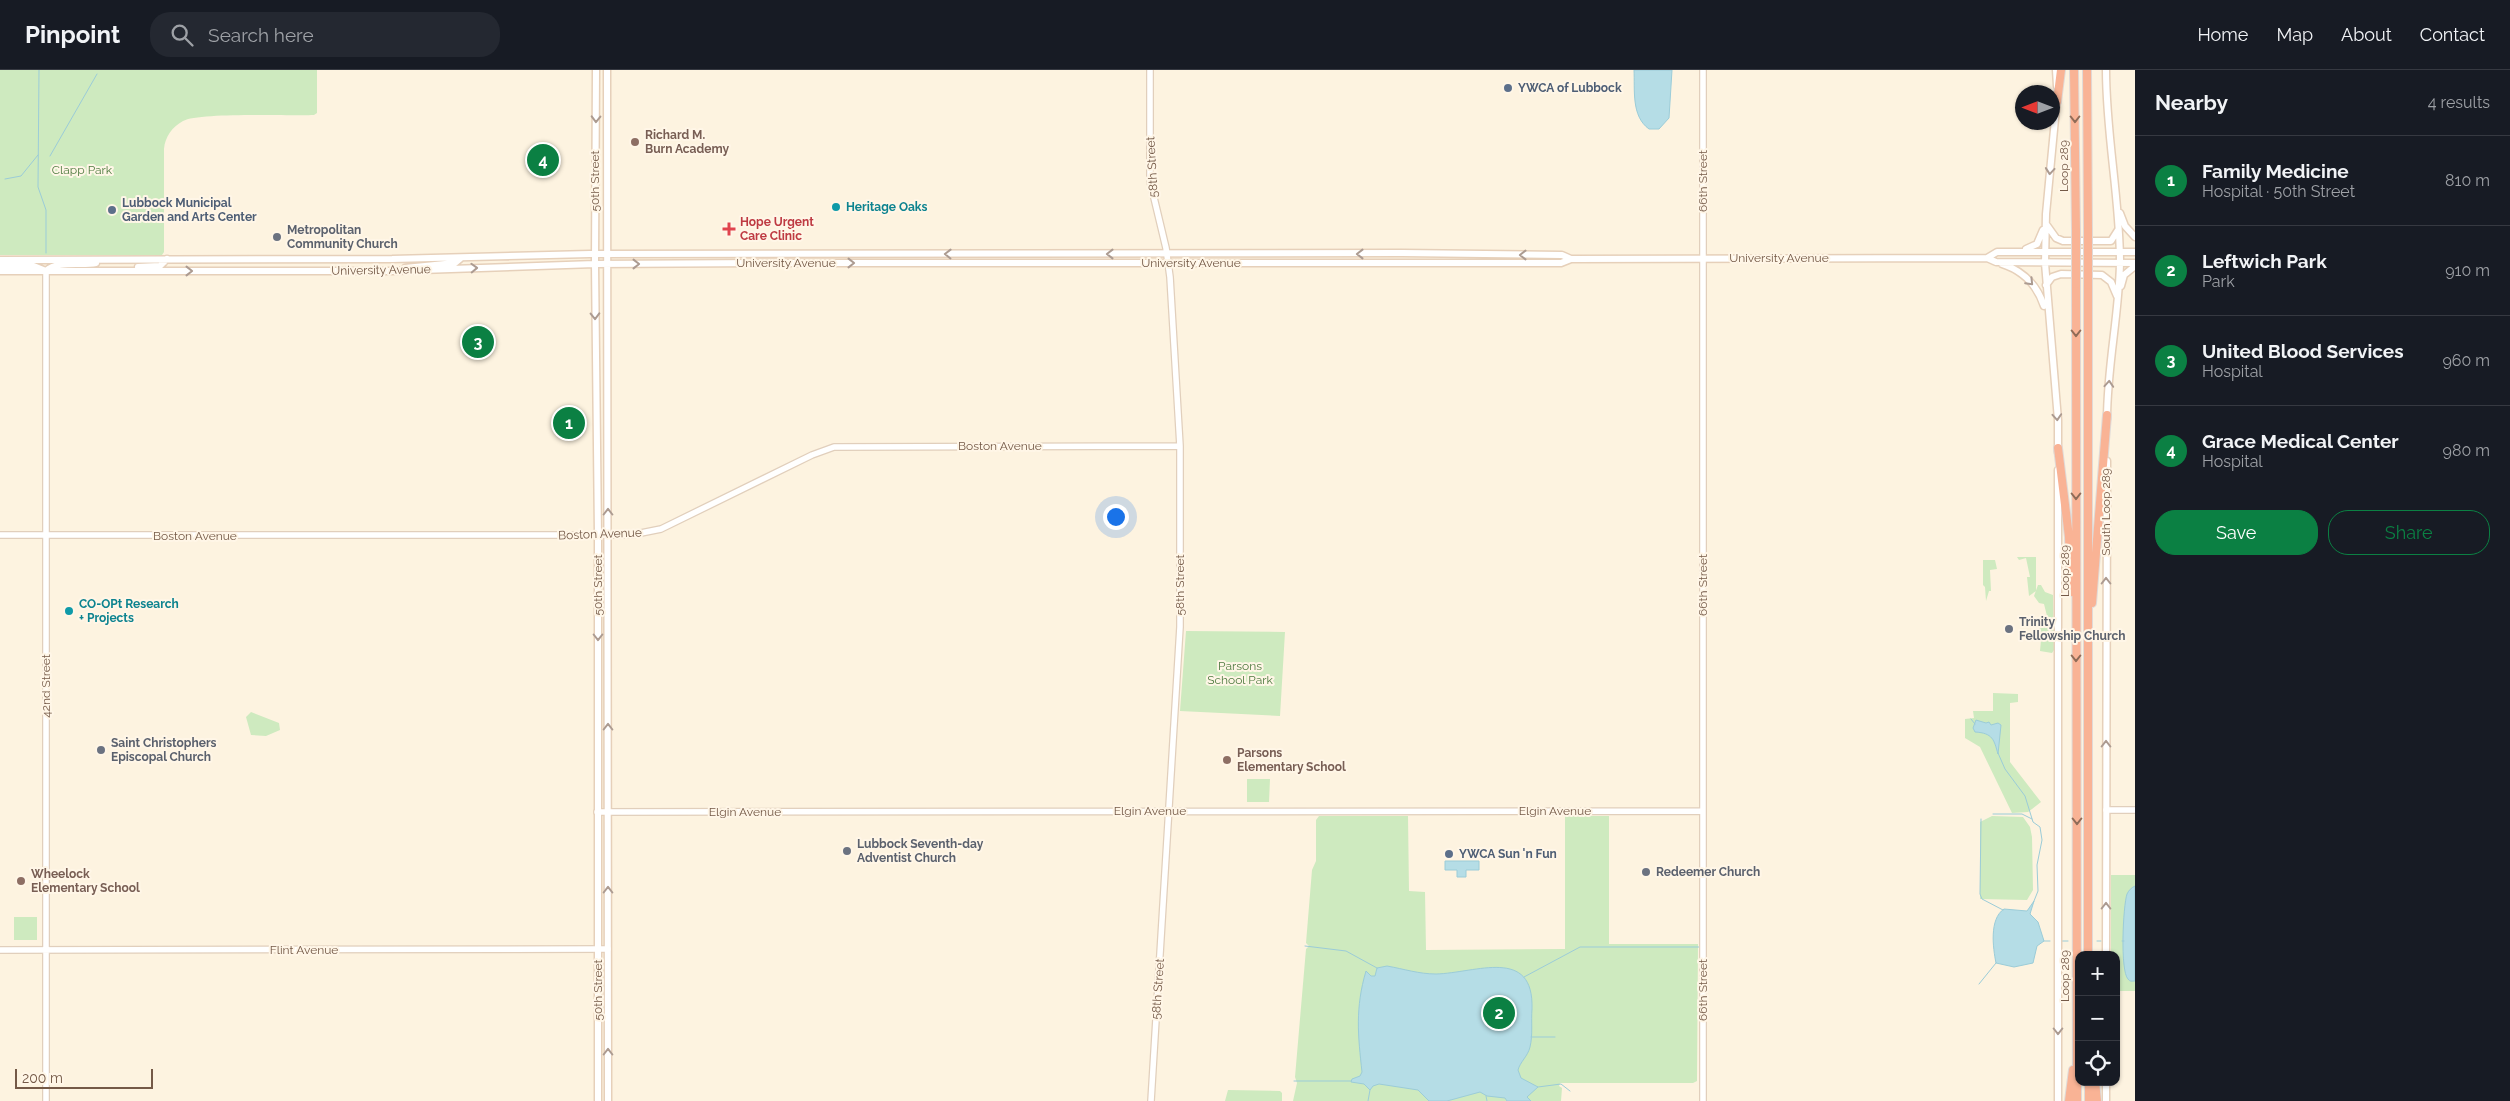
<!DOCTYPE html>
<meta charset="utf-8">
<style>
:root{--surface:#171b24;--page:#242831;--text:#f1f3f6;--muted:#9ea1a6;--line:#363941;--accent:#0b8043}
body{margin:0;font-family:Raleway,sans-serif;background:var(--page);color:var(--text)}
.controls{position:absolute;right:15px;bottom:15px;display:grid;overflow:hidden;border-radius:10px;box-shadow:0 1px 4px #0004}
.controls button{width:45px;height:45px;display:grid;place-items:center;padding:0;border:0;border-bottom:1px solid var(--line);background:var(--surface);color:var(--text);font:25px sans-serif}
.compass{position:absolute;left:2015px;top:15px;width:45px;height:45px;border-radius:50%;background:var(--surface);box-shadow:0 1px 4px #0004;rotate:270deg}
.scale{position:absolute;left:15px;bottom:12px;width:138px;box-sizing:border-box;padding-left:5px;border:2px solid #745947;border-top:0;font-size:14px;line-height:18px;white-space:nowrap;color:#745947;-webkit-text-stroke:4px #fff6e7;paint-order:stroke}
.you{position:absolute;left:1115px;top:446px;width:18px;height:18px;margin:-12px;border:4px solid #fff;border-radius:50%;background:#1a73e8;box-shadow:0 0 0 8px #1a73e833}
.badge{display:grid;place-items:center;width:32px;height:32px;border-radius:50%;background:var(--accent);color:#fff;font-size:16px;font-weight:700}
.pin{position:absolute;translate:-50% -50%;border:2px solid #fff;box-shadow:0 1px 5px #0006}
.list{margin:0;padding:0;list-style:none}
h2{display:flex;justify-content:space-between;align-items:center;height:65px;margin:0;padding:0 20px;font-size:21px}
h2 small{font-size:16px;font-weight:400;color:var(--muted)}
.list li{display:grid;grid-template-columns:32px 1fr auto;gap:15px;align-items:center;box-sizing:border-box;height:90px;padding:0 20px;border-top:1px solid var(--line)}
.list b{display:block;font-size:19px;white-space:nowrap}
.list p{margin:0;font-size:16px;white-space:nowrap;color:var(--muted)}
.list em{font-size:16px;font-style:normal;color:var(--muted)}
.actions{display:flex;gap:10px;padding:15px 20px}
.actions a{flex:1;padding:11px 0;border:1px solid var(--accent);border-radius:20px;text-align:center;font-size:18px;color:var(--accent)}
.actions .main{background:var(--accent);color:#fff}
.icon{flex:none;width:28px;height:28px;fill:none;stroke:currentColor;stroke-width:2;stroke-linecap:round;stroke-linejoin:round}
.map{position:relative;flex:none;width:2135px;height:1031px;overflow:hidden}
header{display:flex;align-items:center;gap:30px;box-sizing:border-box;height:70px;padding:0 25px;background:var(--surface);border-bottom:1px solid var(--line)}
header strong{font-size:24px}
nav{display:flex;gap:28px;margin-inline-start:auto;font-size:18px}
.search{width:350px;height:45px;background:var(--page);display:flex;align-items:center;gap:12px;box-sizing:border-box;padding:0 18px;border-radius:20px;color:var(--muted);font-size:19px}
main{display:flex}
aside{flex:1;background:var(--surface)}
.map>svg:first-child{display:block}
</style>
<header>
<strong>Pinpoint</strong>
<div class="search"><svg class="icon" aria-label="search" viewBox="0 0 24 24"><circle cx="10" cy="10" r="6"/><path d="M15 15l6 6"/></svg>Search here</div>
<nav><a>Home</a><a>Map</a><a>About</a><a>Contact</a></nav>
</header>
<main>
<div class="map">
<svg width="2135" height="1031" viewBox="0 0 2135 1031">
<rect width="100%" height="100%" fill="#fdf3e0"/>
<path fill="#ceeabf" d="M 0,0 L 317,0 L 317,43 L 314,45 C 290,46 199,42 183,51 C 172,57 165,67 164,79 L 164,182 L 162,185 L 0,185 Z
M 2017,487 L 2036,487 L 2036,521 L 2029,526 L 2027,507 L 2030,507 L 2026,488 L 2019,490 Z
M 1983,490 L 1995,490 L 1997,499 L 1990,500 L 1991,521 L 1989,521 L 1986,531 L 1985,517 L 1983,515 Z
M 2038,515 L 2041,515 L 2045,522 L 2053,525 L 2054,580 L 2052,583 L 2040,581 L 2041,570 L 2036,561 L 2040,556 L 2044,556 L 2047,546 L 2044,534 L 2039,533 L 2034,526 Z
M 1186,561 L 1285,562 L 1280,646 L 1180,641 Z
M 1993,623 L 2018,624 L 2018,632 L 2010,633 L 2010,692 L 2041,732 L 2028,742 L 2012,743 L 1980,677 L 1965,668 L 1965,649 L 1974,648 L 1973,641 L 1993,641 Z
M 251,642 L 279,653 L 280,660 L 266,666 L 251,665 L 246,647 Z
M 1247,709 L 1270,709 L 1269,732 L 1247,732 Z
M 1319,746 L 1408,746 L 1409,821 L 1425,822 L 1426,880 L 1565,879 L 1565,746 L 1609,746 L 1609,874 L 1698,874 L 1697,1011 L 1693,1013 L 1560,1013 L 1559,1016 L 1562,1018 L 1561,1031 L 1293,1031 L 1297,1013 L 1295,1007 L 1306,879 L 1309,876 L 1306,873 L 1312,800 L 1316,791 L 1316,750 Z
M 1992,746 L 2023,747 L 2030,757 L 2032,767 L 2033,820 L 2027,830 L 1980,829 L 1980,752 Z
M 2111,805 L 2135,805 L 2135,921 L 2116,921 L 2116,885 L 2111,885 Z
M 14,847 L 37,847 L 37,870 L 14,870 Z
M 1228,1020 L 1280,1021 L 1282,1023 L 1282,1031 L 1225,1031 Z"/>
<path fill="#b5dde6" stroke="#9bccd8" d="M 1634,0 L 1672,0 L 1669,48 L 1659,59 L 1649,59 C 1631,46 1635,20 1634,0 Z
M 1976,650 L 1986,653 L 1989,652 L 1991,655 L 1998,653 L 2001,655 L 1998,684 C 1994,670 1993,663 1975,662 L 1973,658 Z
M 1445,791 L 1479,791 L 1479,800 L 1466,800 L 1466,807 L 1457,807 L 1457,800 L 1445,800 Z
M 2135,816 L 2135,911 C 2132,911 2130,912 2128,909 C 2120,901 2123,836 2127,824 C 2129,820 2131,818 2135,816 Z
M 2034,831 L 2030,844 L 2038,852 L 2044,871 L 2037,876 L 2033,893 L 2014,897 L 1996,893 C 1993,878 1989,849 2004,839 L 2027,841 Z
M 1387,896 C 1404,899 1419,904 1436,904 C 1476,903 1534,876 1532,939 C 1531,951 1533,965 1530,977 C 1528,986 1520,992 1518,1000 L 1521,1008 L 1538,1017 L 1527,1027 L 1531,1031 L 1507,1031 L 1505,1028 L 1487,1026 L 1480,1022 L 1447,1031 L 1429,1031 L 1418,1020 L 1379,1014 L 1373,1016 L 1370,1020 L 1364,1014 L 1351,1012 L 1352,1009 L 1360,1006 L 1362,1002 C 1358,966 1355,938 1366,901 L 1371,906 L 1375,906 L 1377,898 Z"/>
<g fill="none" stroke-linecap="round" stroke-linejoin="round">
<path stroke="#9bccd8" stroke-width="1" d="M 39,0 L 38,117 L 46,140 L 46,183
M 50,86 L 97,4
M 5,109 L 21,106 L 38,85
M 1971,649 L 1975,654
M 1998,683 L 2005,699 L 2025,726 L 2033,752 L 2040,757 L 2042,770 L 2037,795 L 2038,821 L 2034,831
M 1993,744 L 2022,744 L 2032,749
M 1981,749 L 1980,824 L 1982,829 L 2003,840
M 2044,871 L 2050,871
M 2062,871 L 2068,871
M 2097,871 L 2101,871
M 2122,871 L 2124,871
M 1305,876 L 1346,881 L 1377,898
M 1524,907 L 1580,877 L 1699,877
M 1979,914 L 1996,893
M 1531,967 L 1555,967
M 1294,1011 L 1351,1011
M 1538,1017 L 1561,1014 L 1570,1021
M 1486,1026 L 1487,1031
M 1368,1031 L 1370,1020"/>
<defs>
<path id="tertiary" d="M 1150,0 L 1150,111 L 1166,178 L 1170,207 L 1180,376 L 1180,557 L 1151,1031
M 0,465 L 631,465 L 661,459 L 812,385 L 834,377 L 1180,376
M 2106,740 L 2135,740
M 597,742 L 1703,741
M 0,880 L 608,879
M 46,1031 L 46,201
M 1703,1031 L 1703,0"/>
<path id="secondary" d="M 596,0 L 595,194 L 598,466 L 598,1031
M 607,0 L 608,1031
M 2056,0 L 2057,16
M 2106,0 C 2106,65 2120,129 2120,193 C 2119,245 2107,297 2107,349
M 2057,28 L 2046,144 L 2045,193 L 2058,350 L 2058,382
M 2120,143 L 2125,156 L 2135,167
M 2046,154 L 2056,168 L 2063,171 L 2111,171 L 2118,160
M 2026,179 L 2037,174 L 2043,160
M 1987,188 L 1997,182 L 2135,182
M 0,190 L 392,189 L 590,184 L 1402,183 L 1562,185 L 1571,189 L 1987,188 L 1996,192 L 2135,193
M 2002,194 C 2024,201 2037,215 2044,236
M 0,195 L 31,195 L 46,201 C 58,190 81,196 96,193
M 138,197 L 160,196 L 167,189
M 405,198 L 455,193 L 461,188
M 0,201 L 392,201 L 595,194 L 775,193 L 1561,193 L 1571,189
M 2046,215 L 2052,207 L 2061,204 L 2102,205 L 2111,212 L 2117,226
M 2121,216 L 2124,205 L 2135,196
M 2058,400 L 2058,1031
M 2106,885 L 2107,391
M 2106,1012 L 2106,1031"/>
<path id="motorway" d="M 2074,0 L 2076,161
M 2087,0 L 2088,161
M 2057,32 L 2061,0
M 2076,214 L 2077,1031
M 2088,215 L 2088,885
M 2058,378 L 2069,467 L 2071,522
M 2092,533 L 2107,345
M 2089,1012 L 2089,1031
M 2095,1012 L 2097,1031
M 2069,1031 L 2073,1000"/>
</defs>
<use href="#tertiary" stroke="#e1cfbc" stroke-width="8"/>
<use href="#secondary" stroke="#e6d0ba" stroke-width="9"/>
<use href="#motorway" stroke="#e0dad7" stroke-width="10"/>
<use href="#tertiary" stroke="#fff" stroke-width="5.5"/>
<use href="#secondary" stroke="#fff" stroke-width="6"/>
<use href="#motorway" stroke="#f9b395" stroke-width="8"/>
<defs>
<path id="motorway-bridge" d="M 2088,161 L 2088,215
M 2076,214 L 2076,161"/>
</defs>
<use href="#motorway-bridge" stroke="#e0dad7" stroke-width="10" stroke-linecap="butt"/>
<use href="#motorway-bridge" stroke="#f9b395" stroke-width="8"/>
</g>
<defs><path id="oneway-chevron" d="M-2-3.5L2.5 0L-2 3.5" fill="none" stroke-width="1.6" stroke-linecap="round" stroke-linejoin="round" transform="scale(1.25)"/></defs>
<g stroke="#ac9b91">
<use href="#oneway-chevron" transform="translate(596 49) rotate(91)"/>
<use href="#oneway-chevron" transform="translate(2050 101) rotate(95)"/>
<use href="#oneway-chevron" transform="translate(948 184) rotate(-179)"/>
<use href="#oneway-chevron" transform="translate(1110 184) rotate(-180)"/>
<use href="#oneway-chevron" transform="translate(1360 184) rotate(180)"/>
<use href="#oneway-chevron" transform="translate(1523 185) rotate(180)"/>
<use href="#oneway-chevron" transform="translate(851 193)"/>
<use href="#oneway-chevron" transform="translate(636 194)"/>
<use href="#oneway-chevron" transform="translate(474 198) rotate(-2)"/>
<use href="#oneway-chevron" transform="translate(189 201)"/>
<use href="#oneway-chevron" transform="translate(2030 212) rotate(46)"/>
<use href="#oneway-chevron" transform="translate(595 246) rotate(89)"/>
<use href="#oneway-chevron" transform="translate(2109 314) rotate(-86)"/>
<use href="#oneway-chevron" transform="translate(2057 347) rotate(86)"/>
<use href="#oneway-chevron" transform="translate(608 442) rotate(-90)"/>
<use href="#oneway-chevron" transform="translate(2106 511) rotate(-90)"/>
<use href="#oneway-chevron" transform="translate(598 567) rotate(90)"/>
<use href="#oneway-chevron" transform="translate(608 657) rotate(-90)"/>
<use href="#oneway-chevron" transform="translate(2106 674) rotate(-90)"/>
<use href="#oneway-chevron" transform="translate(608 820) rotate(-90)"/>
<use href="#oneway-chevron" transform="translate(2106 836) rotate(-90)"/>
<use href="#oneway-chevron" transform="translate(2058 961) rotate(90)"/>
<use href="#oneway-chevron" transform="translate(608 982) rotate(-90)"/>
</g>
<g stroke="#8f6b57">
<use href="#oneway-chevron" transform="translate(2075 49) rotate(90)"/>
<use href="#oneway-chevron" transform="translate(2076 263) rotate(90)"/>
<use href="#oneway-chevron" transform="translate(2076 426) rotate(90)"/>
<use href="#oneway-chevron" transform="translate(2076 588) rotate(90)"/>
<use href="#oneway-chevron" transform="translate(2077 751) rotate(90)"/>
</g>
<g fill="#5c6f8a" stroke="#fff6e7" stroke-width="2">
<circle cx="1508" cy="18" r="5"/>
<circle cx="112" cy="140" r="5"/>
<circle cx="1449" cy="784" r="5"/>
</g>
<g fill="#8d6e63" stroke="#fff6e7" stroke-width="2">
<circle cx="635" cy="72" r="5"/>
<circle cx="1227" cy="690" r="5"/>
<circle cx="21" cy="811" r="5"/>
</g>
<g fill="#0f9aa8" stroke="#fff6e7" stroke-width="2">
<circle cx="836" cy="137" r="5"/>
<circle cx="69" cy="541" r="5"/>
</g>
<path fill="#e0444e" stroke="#fff6e7" stroke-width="2" d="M726.5 151.5h5v5h5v5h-5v5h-5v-5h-5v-5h5z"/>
<g fill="#6b7280" stroke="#fff6e7" stroke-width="2">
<circle cx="277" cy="167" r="5"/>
<circle cx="2009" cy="559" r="5"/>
<circle cx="101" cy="680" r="5"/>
<circle cx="847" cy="781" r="5"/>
<circle cx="1646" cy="802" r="5"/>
</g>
<g text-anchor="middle" stroke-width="4" stroke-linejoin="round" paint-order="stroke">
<g font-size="12" font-weight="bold" fill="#4e5e75" stroke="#fff6e7" text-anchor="start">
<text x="1518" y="22">YWCA of Lubbock</text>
<text x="122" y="137">Lubbock Municipal<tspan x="122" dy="14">Garden and Arts Center</tspan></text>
<text x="1459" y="788">YWCA Sun 'n Fun</text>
</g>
<g font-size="12" font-weight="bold" fill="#785e54" stroke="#fff6e7" text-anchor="start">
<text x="645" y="69">Richard M.<tspan x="645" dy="14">Burn Academy</tspan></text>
<text x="1237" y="687">Parsons<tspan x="1237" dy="14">Elementary School</tspan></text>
<text x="31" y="808">Wheelock<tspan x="31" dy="14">Elementary School</tspan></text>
</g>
<g font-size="12" fill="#745947" stroke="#fff6e7">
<text transform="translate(2064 96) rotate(-90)" y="4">Loop 289</text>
<text transform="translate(1152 97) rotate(-93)" y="4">58th Street</text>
<text transform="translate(595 111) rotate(-90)" y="4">50th Street</text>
<text transform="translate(1703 111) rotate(-90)" y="4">66th Street</text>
<text x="1779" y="192">University Avenue</text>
<text x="786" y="197">University Avenue</text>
<text x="1191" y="197">University Avenue</text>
<text transform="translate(381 200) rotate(-1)" y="4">University Avenue</text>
<text x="1000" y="380">Boston Avenue</text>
<text transform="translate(2106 442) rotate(-90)" y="4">South Loop 289</text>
<text transform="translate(600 464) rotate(-2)" y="4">Boston Avenue</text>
<text x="195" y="470">Boston Avenue</text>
<text transform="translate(2065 501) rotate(-90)" y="4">Loop 289</text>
<text transform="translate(598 515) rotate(-90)" y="4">50th Street</text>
<text transform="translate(1180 515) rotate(-90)" y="4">58th Street</text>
<text transform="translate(1703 515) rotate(-90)" y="4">66th Street</text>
<text transform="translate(46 616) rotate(-90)" y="4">42nd Street</text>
<text x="1150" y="745">Elgin Avenue</text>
<text x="1555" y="745">Elgin Avenue</text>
<text x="745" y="746">Elgin Avenue</text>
<text x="304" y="884">Flint Avenue</text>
<text transform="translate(2065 906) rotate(-90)" y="4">Loop 289</text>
<text transform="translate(1158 919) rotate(-86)" y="4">58th Street</text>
<text transform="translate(598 920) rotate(-90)" y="4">50th Street</text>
<text transform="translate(1703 920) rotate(-90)" y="4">66th Street</text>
</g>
<g font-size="12" fill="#4e7a3f" stroke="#fff6e7">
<text x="82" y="104">Clapp Park</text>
<text x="1240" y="600">Parsons<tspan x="1240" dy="14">School Park</tspan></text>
</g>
<g font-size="12" font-weight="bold" fill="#0d838f" stroke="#fff6e7" text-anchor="start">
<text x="846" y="141">Heritage Oaks</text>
<text x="79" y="538">CO-OPt Research<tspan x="79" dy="14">+ Projects</tspan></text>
</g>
<g font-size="12" font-weight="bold" fill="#be3a42" stroke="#fff6e7" text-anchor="start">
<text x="740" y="156">Hope Urgent<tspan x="740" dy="14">Care Clinic</tspan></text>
</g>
<g font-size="12" font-weight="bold" fill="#5b616d" stroke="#fff6e7" text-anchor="start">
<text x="287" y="164">Metropolitan<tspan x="287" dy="14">Community Church</tspan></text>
<text x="2019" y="556">Trinity<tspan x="2019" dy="14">Fellowship Church</tspan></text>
<text x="111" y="677">Saint Christophers<tspan x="111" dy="14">Episcopal Church</tspan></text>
<text x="857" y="778">Lubbock Seventh-day<tspan x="857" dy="14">Adventist Church</tspan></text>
<text x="1656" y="806">Redeemer Church</text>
</g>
</g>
</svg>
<div class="controls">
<button>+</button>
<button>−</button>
<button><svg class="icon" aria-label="locate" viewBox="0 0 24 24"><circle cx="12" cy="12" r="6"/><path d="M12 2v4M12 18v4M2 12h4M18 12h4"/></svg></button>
</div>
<svg class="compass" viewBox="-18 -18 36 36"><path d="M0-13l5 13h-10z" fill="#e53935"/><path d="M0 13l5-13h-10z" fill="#9ea1a6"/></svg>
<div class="scale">200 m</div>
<div class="you"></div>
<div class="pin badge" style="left:569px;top:353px">1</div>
<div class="pin badge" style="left:1499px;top:943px">2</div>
<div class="pin badge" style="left:478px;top:272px">3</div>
<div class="pin badge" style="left:543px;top:90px">4</div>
</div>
<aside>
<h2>Nearby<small>4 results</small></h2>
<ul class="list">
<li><span class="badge">1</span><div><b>Family Medicine</b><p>Hospital · 50th Street</p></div><em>810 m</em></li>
<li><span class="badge">2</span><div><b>Leftwich Park</b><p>Park</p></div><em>910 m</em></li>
<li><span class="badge">3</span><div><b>United Blood Services</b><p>Hospital</p></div><em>960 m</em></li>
<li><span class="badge">4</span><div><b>Grace Medical Center</b><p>Hospital</p></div><em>980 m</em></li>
</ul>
<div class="actions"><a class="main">Save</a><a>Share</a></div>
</aside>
</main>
